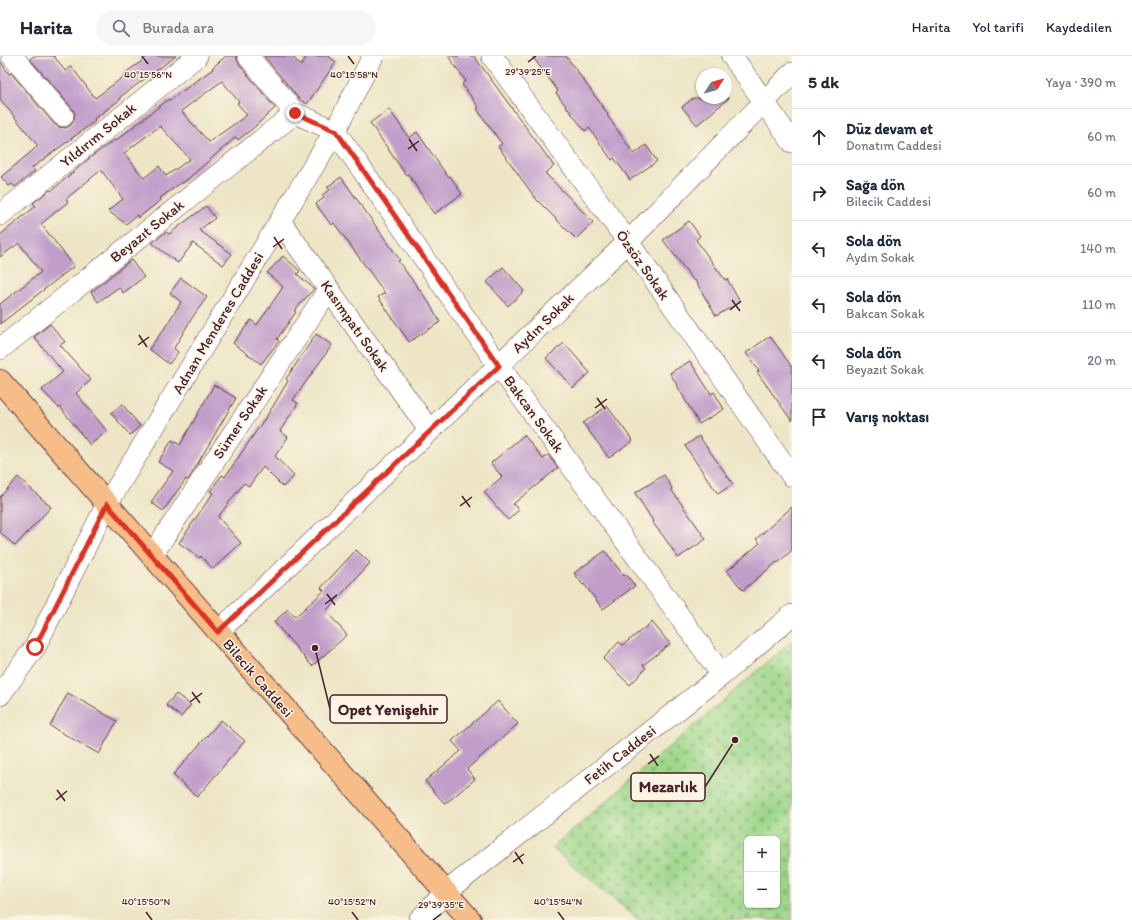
<!DOCTYPE html>
<html lang="tr">
<meta charset="utf-8">
<style>
:root{--surface:#fff;--page:#f6f6f7;--text:#1f2937;--muted:#747a83;--line:#e0e1e3}
body{margin:0;font-family:Itim,sans-serif;background:var(--page);color:var(--text)}
.controls{position:absolute;right:12px;bottom:12px;display:grid;overflow:hidden;border-radius:6px;box-shadow:0 1px 3px #0004}
.controls button{width:36px;height:36px;display:grid;place-items:center;padding:0;border:0;border-bottom:1px solid var(--line);background:var(--surface);color:var(--text);font:20px sans-serif}
.compass{position:absolute;left:696px;top:12px;width:36px;height:36px;border-radius:50%;background:var(--surface);box-shadow:0 1px 3px #0004;rotate:54deg}
.stop{position:absolute;width:12px;height:12px;margin:-9px;border:3px solid #d93025;border-radius:50%;background:#fff}
.stop.end{background:#d93025;border-color:#fff;box-shadow:0 1px 4px #0008}
.list{margin:0;padding:0;list-style:none}
h2{display:flex;justify-content:space-between;align-items:center;height:52px;margin:0;padding:0 16px;font-size:17px}
h2 small{font-size:13px;font-weight:400;color:var(--muted)}
.list li{display:grid;grid-template-columns:26px 1fr auto;gap:12px;align-items:center;box-sizing:border-box;height:56px;padding:0 16px;border-top:1px solid var(--line)}
.list b{display:block;font-size:15px;white-space:nowrap}
.list p{margin:0;font-size:13px;white-space:nowrap;color:var(--muted)}
.list em{font-size:13px;font-style:normal;color:var(--muted)}
.icon{flex:none;width:22px;height:22px;fill:none;stroke:currentColor;stroke-width:2;stroke-linecap:round;stroke-linejoin:round}
.map{position:relative;flex:none;width:792px;height:864px;overflow:hidden}
header{display:flex;align-items:center;gap:24px;box-sizing:border-box;height:56px;padding:0 20px;background:var(--surface);border-bottom:1px solid var(--line)}
header strong{font-size:19px}
nav{display:flex;gap:22px;margin-inline-start:auto;font-size:14px}
.search{width:280px;height:36px;background:var(--page);display:flex;align-items:center;gap:10px;box-sizing:border-box;padding:0 14px;border-radius:22px;color:var(--muted);font-size:15px}
main{display:flex}
aside{flex:1;background:var(--surface)}
.map>svg:first-child{display:block}
</style>
<header>
<strong>Harita</strong>
<div class="search"><svg class="icon" aria-label="search" viewBox="0 0 24 24"><circle cx="10" cy="10" r="6"/><path d="M15 15l6 6"/></svg>Burada ara</div>
<nav><a>Harita</a><a>Yol tarifi</a><a>Kaydedilen</a></nav>
</header>
<main>
<div class="map">
<svg width="792" height="864" viewBox="0 0 792 864">
<defs>
<pattern id="cemetery-stones" width="16" height="16" patternUnits="userSpaceOnUse"><rect width="16" height="16" fill="#9dd78a"/><path d="M2 7V4a2 2 0 0 1 4 0v3zM10 15v-3a2 2 0 0 1 4 0v3z" fill="#89b877"/></pattern>
</defs>
<rect width="100%" height="100%" fill="#fcf5e5"/>
<filter id="ink" filterUnits="userSpaceOnUse"><feTurbulence type="fractalNoise" baseFrequency=".025" numOctaves="2"/><feDisplacementMap in="SourceGraphic" scale="8" xChannelSelector="R" yChannelSelector="G"/><feConvolveMatrix kernelMatrix="1 2 1 2 8 2 1 2 1" color-interpolation-filters="sRGB"/></filter>
<filter id="wash" filterUnits="userSpaceOnUse"><feTurbulence type="fractalNoise" baseFrequency=".012" numOctaves="4" result="noise"/><feDisplacementMap in="SourceGraphic" scale="16" xChannelSelector="R" yChannelSelector="G"/><feGaussianBlur stdDeviation="0.9" result="paint"/><feColorMatrix in="noise" values="0 0 0 0 0 0 0 0 0 0 0 0 0 0 0 0 0 1.4 0 .05"/><feComposite in="paint" operator="in"/></filter>
<g filter="url(#wash)">
<rect width="100%" height="100%" fill="#ede5c5"/>
<path fill="url(#cemetery-stones)" stroke="#747b5a" fill-rule="evenodd" d="M 792,585 L 792,864 L 639,864 L 552,792 ZM 747,783 L 777,783 L 777,849 L 747,849 Z"/>
<g id="blocks">
<path fill="#c19eca" fill-rule="evenodd" d="M 34,0 L 54,0 L 65,15 L 71,10 L 95,42 L 126,19 L 125,17 L 149,0 L 176,0 L 120,41 L 121,43 L 94,63 L 95,65 L 32,112 L 35,115 L 15,131 L 12,128 L 9,130 L 1,121 L 38,90 L 0,43 L 0,5 L 9,18 L 11,17 L 54,68 L 59,71 L 66,72 L 71,69 L 74,64 L 75,57 L 72,52 L 30,3 Z
M 226,0 L 236,0 L 239,8 L 275,52 L 251,74 L 238,84 L 236,81 L 183,127 L 182,126 L 160,142 L 161,144 L 138,162 L 137,159 L 126,168 L 108,155 L 123,143 L 101,114 L 66,143 L 68,146 L 41,168 L 74,210 L 0,268 L 0,248 L 41,216 L 19,187 L 0,201 L 0,179 L 36,150 L 33,147 L 50,134 L 51,135 L 91,101 L 114,84 L 115,85 L 169,43 L 170,44 L 213,13 L 212,12 ZM 222,25 L 239,46 L 237,47 L 247,59 L 209,86 L 181,55 ZM 160,70 L 190,103 L 166,120 L 159,110 L 144,122 L 124,97 Z
M 264,0 L 292,0 L 301,10 L 307,0 L 328,0 L 336,6 L 307,48 L 299,43 Z
M 448,0 L 474,0 L 554,110 L 545,117 L 593,166 L 576,183 L 536,143 L 498,90 L 502,88 L 477,53 L 479,52 L 462,28 L 466,25 Z
M 532,0 L 566,0 L 608,58 L 607,59 L 634,98 L 646,89 L 657,105 L 630,124 L 614,102 L 612,104 L 589,72 L 585,75 L 556,37 L 558,35 Z
M 693,42 L 729,42 L 697,69 L 682,51 Z
M 389,53 L 409,82 L 417,76 L 448,121 L 450,120 L 462,138 L 434,158 L 408,118 L 406,119 L 370,67 Z
M 341,121 L 400,204 L 398,205 L 428,245 L 440,266 L 409,286 L 378,241 L 385,237 L 334,167 L 331,169 L 316,148 L 324,142 L 322,139 L 330,134 L 327,131 Z
M 206,150 L 215,162 L 199,174 L 232,198 L 223,209 L 193,187 L 178,207 L 152,187 L 166,176 L 169,178 Z
M 689,165 L 700,180 L 696,184 L 725,224 L 727,223 L 740,246 L 716,260 L 695,224 L 694,225 L 663,184 Z
M 283,200 L 300,215 L 297,218 L 314,233 L 294,255 L 296,256 L 277,283 L 279,285 L 261,308 L 233,287 L 251,264 L 257,269 L 283,231 L 267,217 Z
M 131,204 L 144,221 L 123,237 L 119,231 L 98,246 L 91,236 Z
M 503,211 L 524,235 L 508,250 L 487,226 Z
M 181,222 L 207,241 L 192,262 L 174,292 L 178,296 L 169,308 L 149,293 L 164,273 L 181,246 L 170,237 Z
M 50,268 L 65,286 L 60,289 L 91,324 L 76,337 L 107,375 L 90,389 L 60,351 L 59,352 L 42,334 L 63,316 L 34,281 Z
M 316,278 L 332,289 L 293,344 L 298,347 L 280,375 L 288,381 L 275,400 L 294,420 L 283,431 L 263,411 L 249,430 L 244,427 L 218,461 L 241,487 L 213,513 L 201,500 L 200,502 L 179,487 L 213,437 L 210,435 L 222,419 L 225,421 L 272,352 L 288,325 L 286,323 Z
M 770,280 L 792,311 L 792,365 L 757,316 L 759,315 L 746,297 Z
M 564,287 L 590,317 L 573,332 L 546,302 Z
M 690,305 L 711,338 L 714,336 L 724,353 L 699,368 L 670,317 Z
M 214,329 L 236,342 L 188,424 L 186,423 L 163,455 L 151,446 L 173,415 L 158,406 L 172,384 L 180,389 Z
M 122,348 L 140,370 L 130,379 L 111,357 Z
M 607,350 L 633,385 L 609,402 L 583,367 Z
M 524,379 L 543,403 L 548,399 L 558,412 L 513,448 L 519,454 L 508,464 L 484,436 L 502,421 L 491,407 Z
M 699,380 L 733,428 L 718,438 L 685,390 Z
M 664,419 L 672,432 L 671,433 L 706,483 L 678,502 L 664,481 L 652,466 L 653,465 L 635,437 Z
M 18,421 L 51,451 L 15,490 L 0,476 L 0,441 Z
M 792,451 L 792,494 L 778,507 L 777,506 L 743,534 L 727,515 L 760,487 L 756,483 Z
M 356,494 L 370,507 L 326,555 L 347,579 L 312,610 L 274,566 L 288,553 L 295,561 L 324,535 L 321,532 Z
M 605,495 L 624,520 L 626,518 L 635,530 L 603,553 L 584,528 L 583,529 L 574,517 Z
M 652,566 L 670,588 L 643,609 L 646,612 L 630,629 L 603,603 L 619,586 L 623,589 Z
M 68,637 L 117,665 L 99,698 L 50,670 Z
M 176,638 L 191,649 L 181,661 L 166,649 Z
M 498,645 L 518,668 L 467,713 L 475,723 L 445,748 L 425,725 L 461,695 L 452,685 Z
M 221,664 L 245,685 L 197,741 L 173,719 Z"/>
</g>
</g>
<g filter="url(#ink)">
<use href="#blocks" fill-opacity="0" stroke="#623d42" stroke-width="1"/>
<g fill="none" stroke-linecap="round" stroke-linejoin="round">
<defs>
<path id="minor" d="M 12,0 L 63,60
M 248,0 L 295,57
M 492,0 L 628,186 L 792,420
M 732,0 L 792,86
M 0,159 L 197,0
M 280,165 L 430,375
M 0,293 L 295,57 L 335,75 L 499,310 L 722,619
M 152,499 L 329,233
M 218,576 L 628,186 L 792,17
M 0,639 L 35,591 L 107,448 L 335,75 L 373,0
M 419,864 L 446,836 L 722,619 L 792,559"/>
<path id="major" d="M 0,325 L 470,864"/>
</defs>
<use href="#minor" stroke="#623d42" stroke-width="22"/>
<use href="#major" stroke="#623d42" stroke-width="24"/>
<use href="#minor" stroke="#fff" stroke-width="21"/>
<use href="#major" stroke="#f7bd88" stroke-width="22"/>
</g>
</g>
<g fill="none" stroke-linecap="round" stroke-linejoin="round" filter="url(#ink)">
<path stroke="#d93025" stroke-width="5" d="M 35,591 L 107,448 L 218,576 L 499,310 L 336,75 L 295,57"/>
</g>
<path fill="none" stroke="#4a1f2b" stroke-width="1.5" d="M 142,0 L 148,8M 348,0 L 354,8M 528,6 L 536,0M 409,83 L 417,95M 408,93 L 419,85M 274,181 L 282,193M 273,191 L 284,183M 732,244 L 740,255M 730,254 L 741,245M 139,279 L 147,291M 138,289 L 149,281M 597,342 L 605,353M 595,352 L 607,343M 462,440 L 470,451M 460,450 L 472,441M 327,538 L 335,549M 325,548 L 337,539M 192,636 L 200,647M 190,646 L 202,637M 650,698 L 658,710M 648,708 L 659,700M 57,734 L 65,745M 56,744 L 67,735M 515,796 L 523,808M 513,806 L 524,798M 146,856 L 152,864M 352,856 L 358,864M 558,856 L 564,864M 433,864 L 441,858"/>
<g text-anchor="middle" stroke-width="3" stroke-linejoin="round" paint-order="stroke">
<g font-size="15" fill="#4a1f2b" stroke="#fcf5e5">
<text transform="translate(98 79) rotate(-39)" y="5">Yıldırım Sokak</text>
<text transform="translate(147 175) rotate(-39)" y="5">Beyazıt Sokak</text>
<text transform="translate(643 209) rotate(55)" y="5">Özsöz Sokak</text>
<text transform="translate(218 267) rotate(-59)" y="5">Adnan Menderes Caddesi</text>
<text transform="translate(543 267) rotate(-44)" y="5">Aydın Sokak</text>
<text transform="translate(355 270) rotate(55)" y="5">Kasımpatı Sokak</text>
<text transform="translate(534 358) rotate(54)" y="5">Bakcan Sokak</text>
<text transform="translate(240 366) rotate(-56)" y="5">Sümer Sokak</text>
<text transform="translate(258 622) rotate(49)" y="5">Bilecik Caddesi</text>
<text transform="translate(620 699) rotate(-38)" y="5">Fetih Caddesi</text>
</g>
</g>
<g font-size="10" text-anchor="middle" fill="#4a1f2b" stroke="#fcf5e5" stroke-width="3" stroke-linejoin="round" paint-order="stroke">
<text x="528" y="19">29°39'25"E</text>
<text x="148" y="22">40°15'56"N</text>
<text x="354" y="22">40°15'58"N</text>
<text x="146" y="849">40°15'50"N</text>
<text x="352" y="849">40°15'52"N</text>
<text x="558" y="849">40°15'54"N</text>
<text x="441" y="852">29°39'35"E</text>
</g>
<path fill="none" stroke="#4a1f2b" stroke-width="1.5" d="M315 592L330 653M735 684L705 731"/>
<g fill="#4a1f2b" stroke="#fcf5e5" stroke-width="1.5">
<circle cx="315" cy="592" r="4"/>
<circle cx="735" cy="684" r="4"/>
</g>
<g fill="#fcf5e5" stroke="#4a1f2b" stroke-width="1.5">
<rect x="330" y="639" width="117" height="28" rx="4"/>
<rect x="631" y="717" width="74" height="28" rx="4"/>
</g>
<g font-size="16" text-anchor="middle" font-weight="bold" fill="#4a1f2b">
<text x="388" y="659">Opet Yenişehir</text>
<text x="668" y="736">Mezarlık</text>
</g>
</svg>
<div class="controls">
<button>+</button>
<button>−</button>
</div>
<svg class="compass" viewBox="-18 -18 36 36"><path d="M0-13l5 13h-10z" fill="#e53935"/><path d="M0 13l5-13h-10z" fill="#747a83"/></svg>
<div class="stop" style="left:35px;top:591px"></div>
<div class="stop end" style="left:295px;top:57px"></div>
</div>
<aside>
<h2>5 dk<small>Yaya · 390 m</small></h2>
<ul class="list">
<li><svg class="icon" aria-label="ahead" viewBox="0 0 24 24"><path d="M12 20V5M6 11l6-6 6 6"/></svg><div><b>Düz devam et</b><p>Donatım Caddesi</p></div><em>60 m</em></li>
<li><svg class="icon" aria-label="right" viewBox="0 0 24 24"><path d="M7 20v-9h11M14 6l5 5-5 5"/></svg><div><b>Sağa dön</b><p>Bilecik Caddesi</p></div><em>60 m</em></li>
<li><svg class="icon" aria-label="left" viewBox="0 0 24 24"><path d="M17 20v-9H6M10 6l-5 5 5 5"/></svg><div><b>Sola dön</b><p>Aydın Sokak</p></div><em>140 m</em></li>
<li><svg class="icon" aria-label="left" viewBox="0 0 24 24"><path d="M17 20v-9H6M10 6l-5 5 5 5"/></svg><div><b>Sola dön</b><p>Bakcan Sokak</p></div><em>110 m</em></li>
<li><svg class="icon" aria-label="left" viewBox="0 0 24 24"><path d="M17 20v-9H6M10 6l-5 5 5 5"/></svg><div><b>Sola dön</b><p>Beyazıt Sokak</p></div><em>20 m</em></li>
<li><svg class="icon" aria-label="arrive" viewBox="0 0 24 24"><path d="M6 21V4h12l-3 4 3 4H6"/></svg><div><b>Varış noktası</b></div></li>
</ul>
</aside>
</main>
